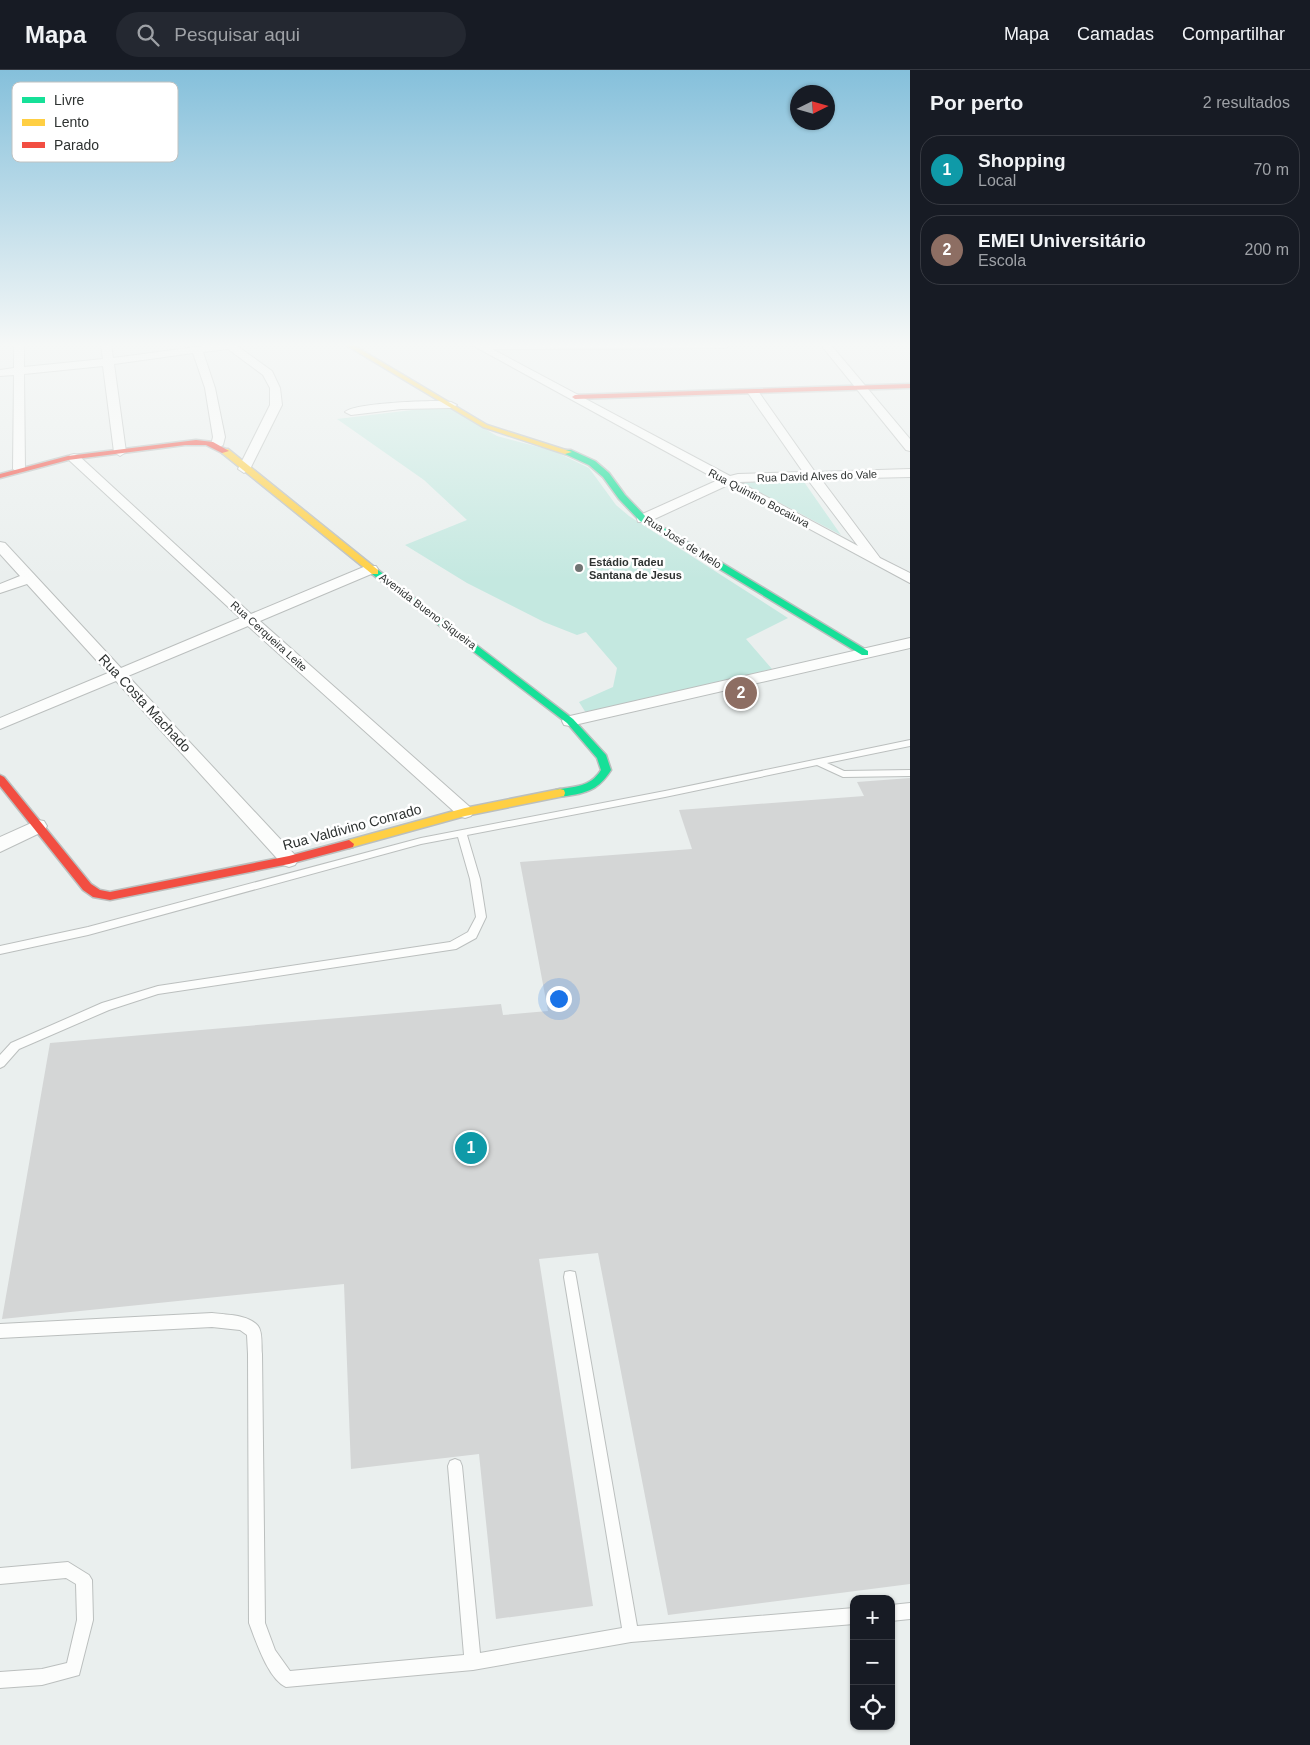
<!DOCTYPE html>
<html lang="pt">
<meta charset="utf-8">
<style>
:root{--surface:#171b24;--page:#242831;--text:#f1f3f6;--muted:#9ea1a6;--line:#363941;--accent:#b45309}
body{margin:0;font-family:Arial,sans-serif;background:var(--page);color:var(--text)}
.controls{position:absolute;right:15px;bottom:15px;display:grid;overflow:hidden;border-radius:10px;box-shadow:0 1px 4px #0004}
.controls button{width:45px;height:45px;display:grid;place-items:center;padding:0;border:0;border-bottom:1px solid var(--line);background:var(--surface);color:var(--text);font:25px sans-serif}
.compass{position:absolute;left:790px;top:15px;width:45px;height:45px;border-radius:50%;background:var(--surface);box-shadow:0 1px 4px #0004;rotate:85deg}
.you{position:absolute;left:558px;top:928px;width:18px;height:18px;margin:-12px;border:4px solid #fff;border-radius:50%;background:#1a73e8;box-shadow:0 0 0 8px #1a73e833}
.badge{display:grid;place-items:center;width:32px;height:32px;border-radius:50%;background:var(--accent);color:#fff;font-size:16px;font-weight:700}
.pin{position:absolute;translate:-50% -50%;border:2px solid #fff;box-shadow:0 1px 5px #0006}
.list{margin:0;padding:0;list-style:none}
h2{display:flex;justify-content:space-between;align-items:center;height:65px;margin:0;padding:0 20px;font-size:21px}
h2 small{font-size:16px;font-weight:400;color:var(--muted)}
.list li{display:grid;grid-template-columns:32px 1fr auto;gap:15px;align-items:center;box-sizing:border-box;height:70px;margin:0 10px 10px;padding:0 10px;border:1px solid var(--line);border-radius:20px}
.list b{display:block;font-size:19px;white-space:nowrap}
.list p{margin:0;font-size:16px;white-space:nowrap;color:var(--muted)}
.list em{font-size:16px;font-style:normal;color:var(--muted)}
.icon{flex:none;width:28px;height:28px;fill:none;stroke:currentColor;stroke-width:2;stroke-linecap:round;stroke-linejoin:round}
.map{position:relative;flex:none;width:910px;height:1675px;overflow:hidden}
header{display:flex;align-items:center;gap:30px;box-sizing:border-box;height:70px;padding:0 25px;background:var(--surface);border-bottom:1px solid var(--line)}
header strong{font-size:24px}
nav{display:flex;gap:28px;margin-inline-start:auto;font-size:18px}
.search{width:350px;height:45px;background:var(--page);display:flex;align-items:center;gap:12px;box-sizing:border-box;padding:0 18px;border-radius:28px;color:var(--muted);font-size:19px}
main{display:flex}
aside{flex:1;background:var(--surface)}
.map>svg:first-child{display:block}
</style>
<header>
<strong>Mapa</strong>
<div class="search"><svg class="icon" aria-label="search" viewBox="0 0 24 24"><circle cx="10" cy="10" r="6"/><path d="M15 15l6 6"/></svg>Pesquisar aqui</div>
<nav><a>Mapa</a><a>Camadas</a><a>Compartilhar</a></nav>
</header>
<main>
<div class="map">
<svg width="910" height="1675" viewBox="0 0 910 1675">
<rect width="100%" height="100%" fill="#eaefee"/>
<path fill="#c4e8e0" d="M 446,336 L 497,366 L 554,381 L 589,398 L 616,435 L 629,446 L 788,548 L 746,569 L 772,599 L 586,643 L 579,632 L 613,617 L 617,598 L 586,562 L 577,565 L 544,552 L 467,513 L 405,475 L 467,450 L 424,410 L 337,349 Z
M 802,409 L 841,465 L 742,413 Z"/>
<path fill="#d4d6d6" d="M 910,708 L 910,1514 L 668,1545 L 598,1183 L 539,1189 L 593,1536 L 496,1549 L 479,1384 L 351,1399 L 344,1214 L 2,1249 L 50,973 L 501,934 L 503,945 L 548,941 L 520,792 L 692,779 L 679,740 L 864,726 L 857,712 Z"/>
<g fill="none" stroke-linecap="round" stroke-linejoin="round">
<defs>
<path id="lane" d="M 910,670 L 910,676 L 827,693 L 844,701 L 910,700 L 910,706 L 843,707 L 817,695 L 665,727 L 467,765 L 480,809 L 486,847 L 476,868 L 456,879 L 158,924 L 109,940 L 19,979 L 4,996 L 0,998 L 0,985 L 11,973 L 102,933 L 158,916 L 450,872 L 468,862 L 476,847 L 470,809 L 458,767 L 421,774 L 88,865 L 0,884 L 0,876 L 88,857 L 421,768 L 665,721 Z
M 570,1201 L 575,1202 L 576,1207 L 637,1556 L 854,1538 L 854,1554 L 631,1572 L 473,1600 L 286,1617 C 268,1609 256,1571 249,1553 L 248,1284 L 247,1265 L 240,1260 L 212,1257 L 0,1268 L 0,1254 L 212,1243 C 226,1245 248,1244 258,1256 C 263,1262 261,1277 262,1284 L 265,1553 L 275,1580 L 290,1601 L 464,1585 L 448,1396 L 450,1391 L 455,1389 L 460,1391 L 462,1396 L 480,1583 L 622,1558 L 564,1207 L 565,1202 Z
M 68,1492 L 89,1505 L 92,1510 L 93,1550 L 79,1605 L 42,1615 L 0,1618 L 0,1602 L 42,1599 L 67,1593 L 77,1550 L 76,1514 L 66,1508 L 0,1514 L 0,1498 Z
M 910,1533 L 910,1549 L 891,1551 L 891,1535 Z"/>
<path id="street" d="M 14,275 L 24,275 L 24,297 L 103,289 L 101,275 L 111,275 L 113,288 L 211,275 L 236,275 L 272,301 L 280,318 L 282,335 L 250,399 L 244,403 L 238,399 L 270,335 L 270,318 L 263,305 L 228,279 L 203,282 L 215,318 L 225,367 L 223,375 L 217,379 L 211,375 L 213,367 L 205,318 L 193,283 L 114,294 L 126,382 L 120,386 L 114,382 L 103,296 L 24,304 L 25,399 L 19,403 L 13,399 L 14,305 L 0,306 L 0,300 L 14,298 Z
M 472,275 L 731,275 L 726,278 L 492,279 L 730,406 L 738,404 L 803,402 L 748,323 L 754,320 L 758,321 L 815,402 L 910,399 L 910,407 L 821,409 L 880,488 L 910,503 L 910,513 L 728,415 L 648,452 L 638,452 L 637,449 L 638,446 L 718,410 ZM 808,410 L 858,476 L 739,412 Z
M 821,275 L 831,275 L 910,369 L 910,381 L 906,380 Z
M 438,331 L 451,332 L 457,335 L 451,338 L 401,339 L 351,345 L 345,342 C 354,333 423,331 438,331 Z
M 74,384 L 78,385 L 251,544 L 366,496 L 376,496 L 378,499 L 376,502 L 260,551 L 471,738 L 474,742 L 471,746 L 465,748 L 459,746 L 248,556 L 128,606 L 295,785 L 298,790 L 295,795 L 289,797 L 283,795 L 116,611 L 0,659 L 0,648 L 108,603 L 27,514 L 0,523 L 0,514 L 20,506 L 0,484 L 0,472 L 5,473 L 121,598 L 240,548 L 70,391 L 68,388 L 70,385 Z
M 910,568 L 910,578 L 570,656 L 564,655 L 562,651 L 564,647 L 570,646 Z
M 38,750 L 44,751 L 47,756 L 44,761 L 0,782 L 0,767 Z"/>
<path id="fast" d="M 565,380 L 571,380 L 595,391 L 609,403 L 625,425 L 646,447 L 868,581 L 868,585 L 862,585 L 640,451 L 619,429 L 603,407 L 589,395 L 565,384 Z
M 372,500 L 378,500 L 573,649 L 606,685 L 611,700 C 601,716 591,722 572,725 C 567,726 562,727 556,726 L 555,723 L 556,720 C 574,716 590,718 601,700 L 597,688 L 567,653 L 372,504 Z"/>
<path id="slow" d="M 346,275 L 353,275 L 487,355 L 572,382 L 565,384 L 483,357 Z
M 222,379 L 228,379 L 378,500 L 378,504 L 372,504 L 222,383 Z
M 560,719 L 564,720 L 565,723 L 564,726 L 465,746 L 349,778 L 344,774 L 349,770 L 465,738 Z"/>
<path id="jam" d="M 910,314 L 910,318 L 575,329 L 572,327 L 575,325 Z
M 196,370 L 213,372 L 229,381 L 222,383 L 206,375 L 185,375 L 68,390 L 0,408 L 0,404 L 68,386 Z
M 0,705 L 4,707 L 91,814 L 100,820 L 110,822 L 289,786 L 349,770 L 354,774 L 353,777 L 289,794 L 110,830 L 93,827 L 83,820 L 0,716 Z"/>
</defs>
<use href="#lane" stroke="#bbbfbe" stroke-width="2"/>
<use href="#street" stroke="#bbbfbe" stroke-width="2"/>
<use href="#fast" stroke="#bbbfbe" stroke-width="3"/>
<use href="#slow" stroke="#bbbfbe" stroke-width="3"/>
<use href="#jam" stroke="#bbbfbe" stroke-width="3"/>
<use href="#lane" fill="#fcfdfc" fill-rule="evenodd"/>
<use href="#street" fill="#fcfdfc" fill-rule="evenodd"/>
<use href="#fast" fill="#16e098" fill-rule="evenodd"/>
<use href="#slow" fill="#ffcf43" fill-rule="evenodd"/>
<use href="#jam" fill="#f24e42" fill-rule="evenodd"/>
</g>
<linearGradient id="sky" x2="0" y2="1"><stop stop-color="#85c0db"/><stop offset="0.54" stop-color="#f6f8f7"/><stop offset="1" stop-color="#f6f8f7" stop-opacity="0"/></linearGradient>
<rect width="910" height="509" fill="url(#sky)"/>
<circle fill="#707473" stroke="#fff" stroke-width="2" cx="579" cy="498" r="5"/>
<g text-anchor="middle" stroke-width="5" stroke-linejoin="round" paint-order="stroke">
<g font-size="11" fill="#2e3231" stroke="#fff">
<text transform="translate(817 406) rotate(-2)" y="4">Rua David Alves do Vale</text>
<text transform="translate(759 428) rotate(28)" y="4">Rua Quintino Bocaiuva</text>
<text transform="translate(683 472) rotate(32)" y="4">Rua José de Melo</text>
<text transform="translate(428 541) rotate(37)" y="4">Avenida Bueno Siqueira</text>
<text transform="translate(269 566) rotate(42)" y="4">Rua Cerqueira Leite</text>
</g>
<g font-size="11" font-weight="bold" fill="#2e3231" stroke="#fff" text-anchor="start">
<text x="589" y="496">Estádio Tadeu<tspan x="589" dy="13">Santana de Jesus</tspan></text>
</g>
<g font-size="14" fill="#2e3231" stroke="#fff">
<text transform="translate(145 633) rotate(47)" y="5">Rua Costa Machado</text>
<text transform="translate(352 757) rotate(-15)" y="5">Rua Valdivino Conrado</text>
</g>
</g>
<rect x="12" y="12" width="166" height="80" rx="8" fill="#fff" stroke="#c0c2c1" stroke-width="1"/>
<rect x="22" y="27" width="23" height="6" fill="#16e098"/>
<rect x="22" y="49" width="23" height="7" fill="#ffcf43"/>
<rect x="22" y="72" width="23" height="6" fill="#f24e42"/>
<g font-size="14" fill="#2e3231">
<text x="54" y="35">Livre</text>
<text x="54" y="57">Lento</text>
<text x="54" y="80">Parado</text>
</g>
</svg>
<div class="controls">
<button>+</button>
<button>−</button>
<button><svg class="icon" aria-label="locate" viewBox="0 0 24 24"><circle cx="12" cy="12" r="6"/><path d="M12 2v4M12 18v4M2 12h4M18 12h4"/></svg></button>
</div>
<svg class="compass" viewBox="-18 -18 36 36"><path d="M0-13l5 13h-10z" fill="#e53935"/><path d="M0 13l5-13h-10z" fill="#9ea1a6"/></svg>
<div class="you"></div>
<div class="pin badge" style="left:471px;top:1078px;background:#0f9aa8">1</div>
<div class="pin badge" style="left:741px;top:623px;background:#8d6e63">2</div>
</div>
<aside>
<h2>Por perto<small>2 resultados</small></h2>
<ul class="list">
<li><span class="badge" style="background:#0f9aa8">1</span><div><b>Shopping</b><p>Local</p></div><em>70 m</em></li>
<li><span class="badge" style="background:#8d6e63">2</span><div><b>EMEI Universitário</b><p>Escola</p></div><em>200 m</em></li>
</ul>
</aside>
</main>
